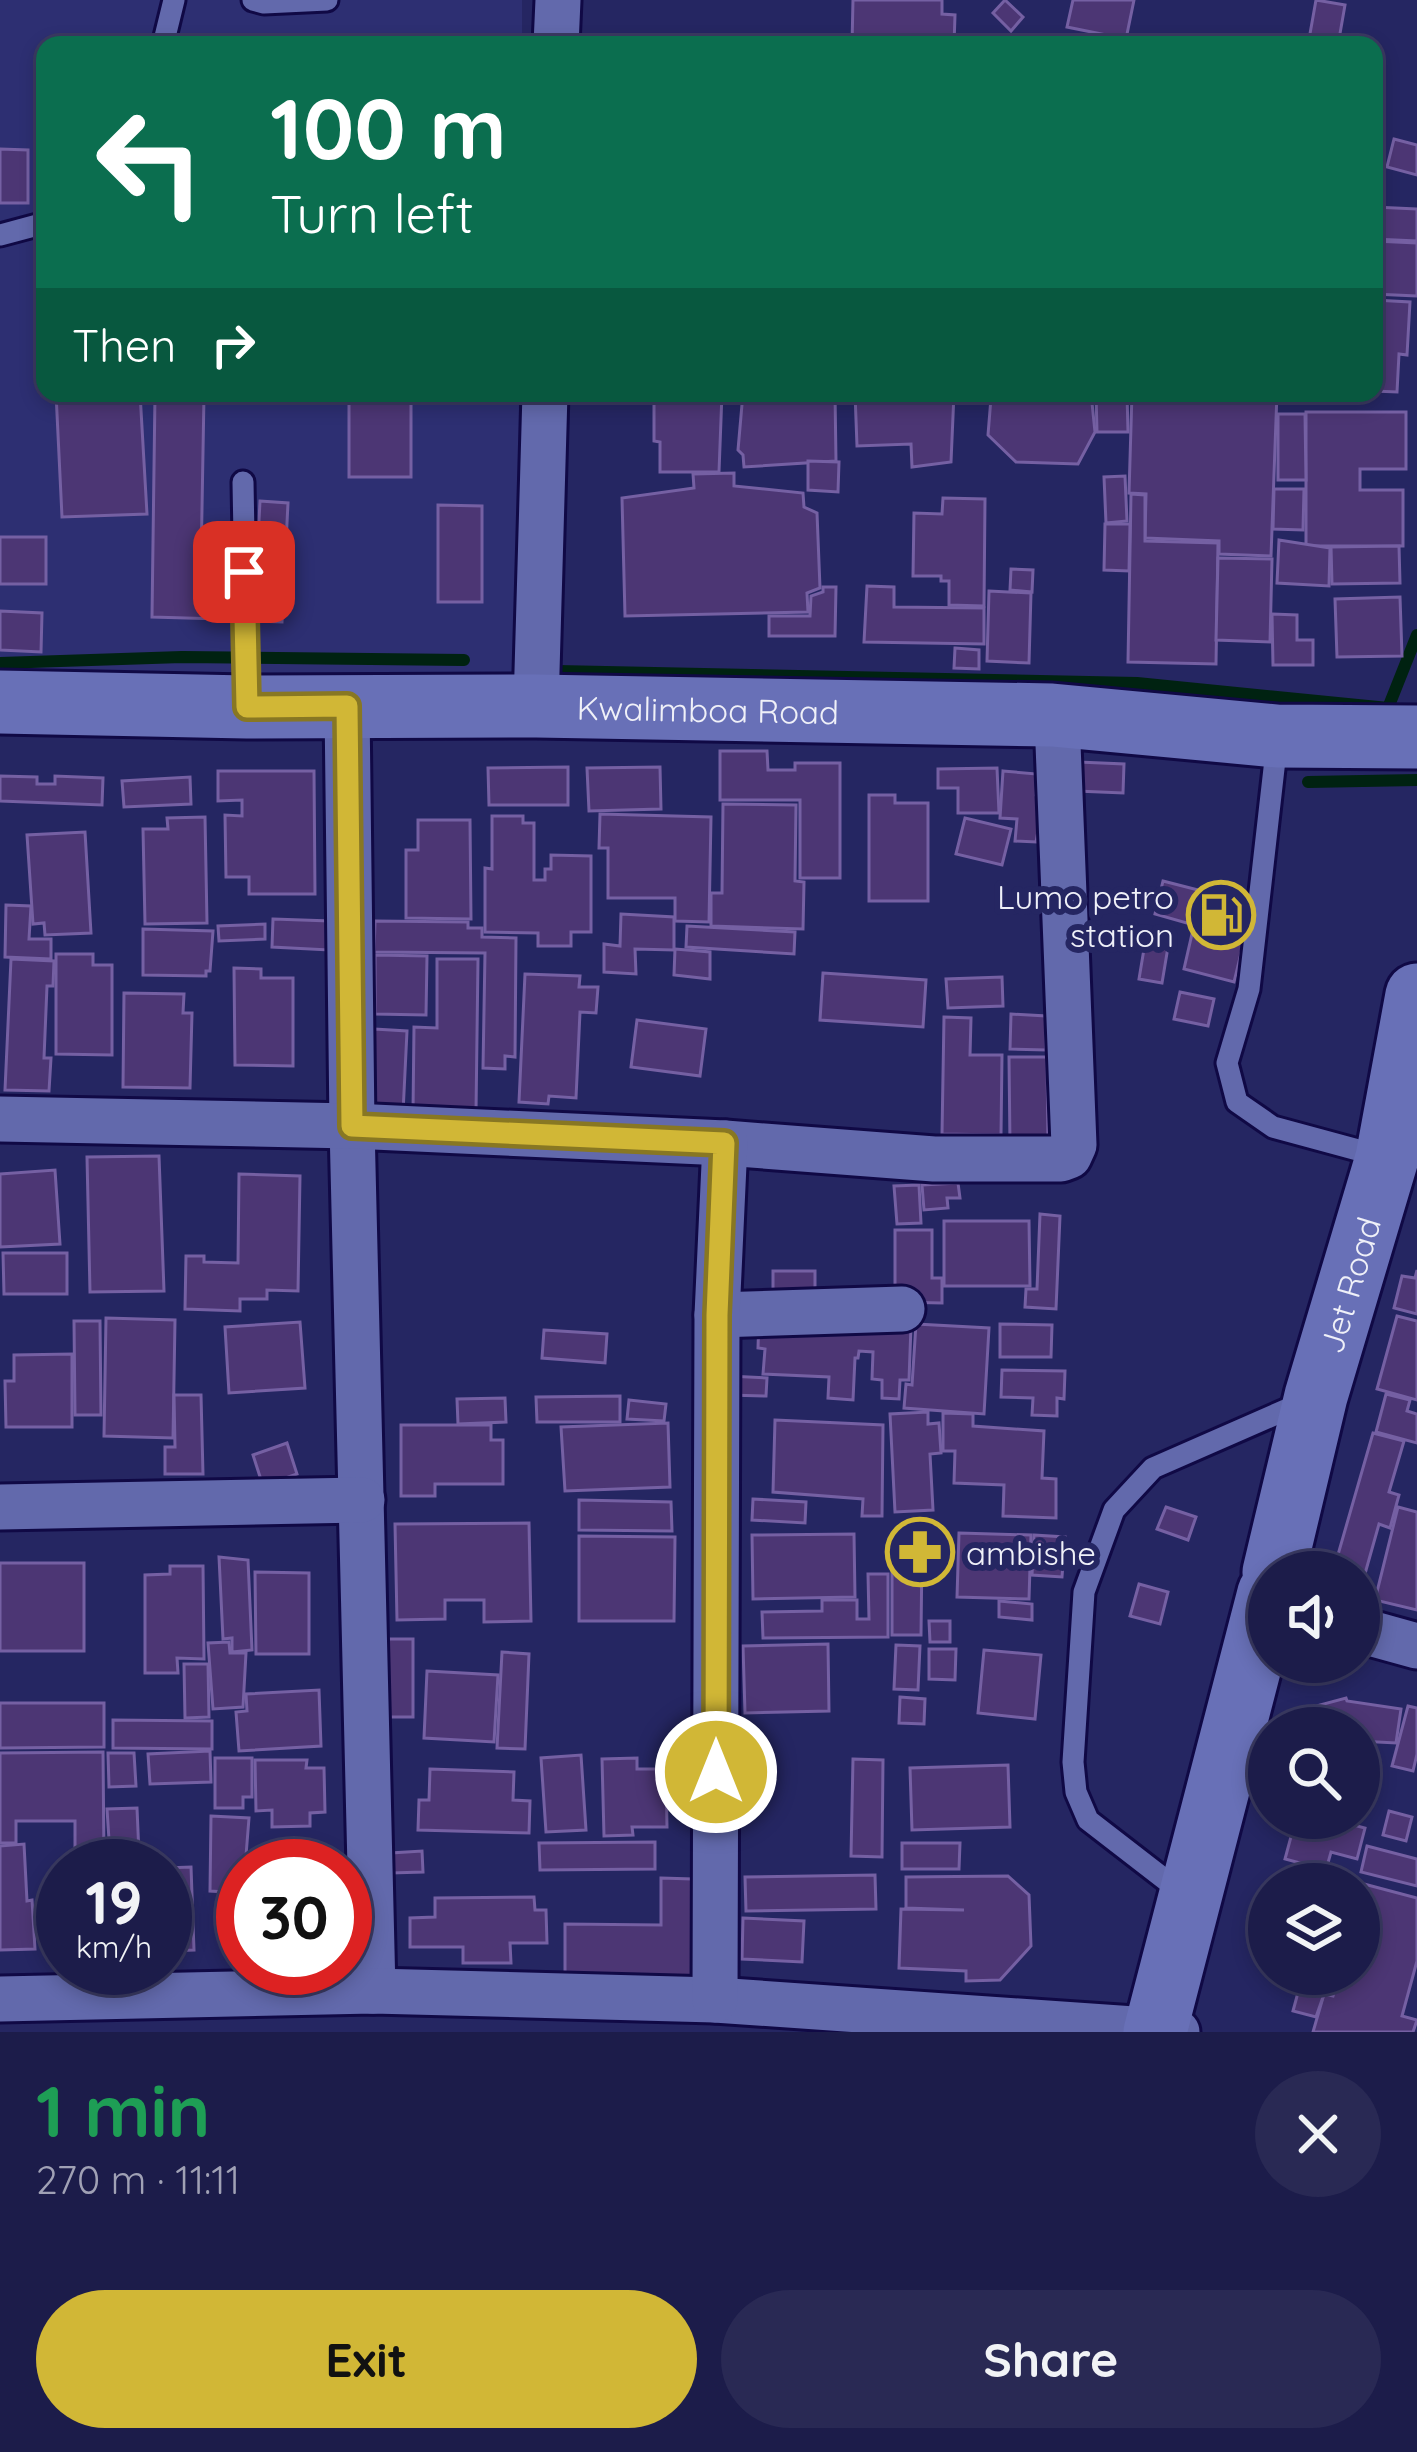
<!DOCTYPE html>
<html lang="en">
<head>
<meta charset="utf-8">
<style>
  :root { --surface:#1c1c4a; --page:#292954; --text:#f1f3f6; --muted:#a0a1b5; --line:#3a3a62; --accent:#d1b736 }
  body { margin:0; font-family:Quicksand,sans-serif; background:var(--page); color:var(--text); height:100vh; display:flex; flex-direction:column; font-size:45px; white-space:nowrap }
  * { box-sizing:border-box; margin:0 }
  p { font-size:39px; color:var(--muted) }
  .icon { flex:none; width:66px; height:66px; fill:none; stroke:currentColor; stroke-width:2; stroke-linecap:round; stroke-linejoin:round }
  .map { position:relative; height:2032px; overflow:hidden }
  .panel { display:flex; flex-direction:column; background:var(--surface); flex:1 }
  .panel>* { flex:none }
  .hud { position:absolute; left:36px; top:36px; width:1347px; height:366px; border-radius:24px; box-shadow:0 6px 18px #0003,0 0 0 3px var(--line); background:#0b6e4f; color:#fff; overflow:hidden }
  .buttons { position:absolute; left:1248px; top:1551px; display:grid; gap:24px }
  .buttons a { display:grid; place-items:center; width:132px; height:132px; border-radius:50%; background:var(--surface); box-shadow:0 6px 18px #0003,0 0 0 3px var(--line); font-size:60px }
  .speed { position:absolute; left:36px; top:1839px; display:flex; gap:24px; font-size:60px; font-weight:700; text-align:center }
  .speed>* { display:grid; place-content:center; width:156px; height:156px; border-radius:50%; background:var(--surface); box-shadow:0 6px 18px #0003,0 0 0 3px var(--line); line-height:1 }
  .speed small { font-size:30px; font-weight:400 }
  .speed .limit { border:18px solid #d22; background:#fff; color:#111 }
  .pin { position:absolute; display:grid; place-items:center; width:102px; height:102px; color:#fff; margin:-51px; border-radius:24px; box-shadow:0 6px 18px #0006 }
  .me { position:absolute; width:132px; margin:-66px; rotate:0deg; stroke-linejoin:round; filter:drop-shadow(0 0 9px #0008) }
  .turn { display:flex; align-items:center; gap:42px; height:252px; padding:0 36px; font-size:54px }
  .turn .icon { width:156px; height:156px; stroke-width:2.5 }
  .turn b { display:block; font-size:84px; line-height:102px }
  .then { display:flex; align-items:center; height:114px; padding:0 36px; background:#0003; gap:24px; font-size:45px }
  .round { display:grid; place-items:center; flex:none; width:126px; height:126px; border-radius:63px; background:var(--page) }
  .head { display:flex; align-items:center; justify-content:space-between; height:204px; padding:0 36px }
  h1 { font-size:72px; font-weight:700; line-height:90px; color:#1e9e55 }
  .cta { display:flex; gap:24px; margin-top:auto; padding:24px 36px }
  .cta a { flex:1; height:138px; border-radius:72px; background:var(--accent); color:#111; font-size:48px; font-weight:700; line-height:138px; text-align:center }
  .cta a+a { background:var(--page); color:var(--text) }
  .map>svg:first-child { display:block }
  .built { fill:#2d2f72 }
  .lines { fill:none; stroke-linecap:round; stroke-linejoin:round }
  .stream { stroke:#021; stroke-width:12 }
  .building { fill:#4c3674; stroke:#7560a3; stroke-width:3 }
  .lane-casing { stroke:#100945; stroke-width:27 }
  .street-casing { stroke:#100945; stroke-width:51 }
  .secondary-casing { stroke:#100945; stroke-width:69 }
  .lane { stroke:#6269ac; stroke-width:21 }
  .street { stroke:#6269ac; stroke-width:45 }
  .secondary { stroke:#6870b7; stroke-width:63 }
  .route-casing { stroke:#887723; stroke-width:30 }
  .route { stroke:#d1b736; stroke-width:21 }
  .labels { text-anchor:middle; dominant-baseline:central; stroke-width:12; stroke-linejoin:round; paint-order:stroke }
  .street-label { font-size:33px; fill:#eff0f8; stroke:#252662 }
  .poi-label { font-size:33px; fill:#eff0f8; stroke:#252662; text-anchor:end }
</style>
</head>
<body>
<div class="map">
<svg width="1417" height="2032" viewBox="0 0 1417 2032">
  <rect width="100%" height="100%" fill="#252662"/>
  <!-- built -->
  <path class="built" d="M0,0H522V45H45V393H519L517,686L0,683Z"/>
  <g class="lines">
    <!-- stream -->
    <g class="stream">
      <path d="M0,663L182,657L464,660"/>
      <path d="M557,671L1137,683L1388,708L1417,635"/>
      <path d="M1308,782L1417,780"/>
    </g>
  </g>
  <!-- building -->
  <g class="building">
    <path d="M853,0H942V14L955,15L954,45H852Z"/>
    <path d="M1005,0L1023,17L1011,31L993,13Z"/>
    <path d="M1073,0H1134L1126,39L1067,27Z"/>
    <path d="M1316,0L1345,5L1338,45H1308Z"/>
    <path d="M1394,139L1417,145V175L1387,167Z"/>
    <path d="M0,149L28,150V203H0Z"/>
    <path d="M1374,207L1417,209V241L1374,239Z"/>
    <path d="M1374,241L1417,243V296L1374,294Z"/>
    <path d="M1374,300L1410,302L1407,355L1399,354L1397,392L1374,391Z"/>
    <path d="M56,393H140L147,514L62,517Z"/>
    <rect x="349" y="393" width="62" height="84"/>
    <path d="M654,393H722L719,472H660V442L654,441Z"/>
    <path d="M743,393H835L836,461L744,467L743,455L738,450Z"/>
    <path d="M855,393H954L951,462L912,467L911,444L857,446Z"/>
    <path d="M997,393H1091L1095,432L1078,464L1016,462L988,435L991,398Z"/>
    <path d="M1096,393H1127L1128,432H1097Z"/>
    <path d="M1132,393H1277L1271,556L1219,554V541L1145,538L1146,494L1129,493Z"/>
    <path d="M155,394L204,395L201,565H221L220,619L152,617Z"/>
    <path d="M1306,412H1406V469H1360V490H1403V546H1306Z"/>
    <path d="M1278,414H1305L1306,480H1278Z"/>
    <path d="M808,461L839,462L838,492L808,490Z"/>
    <path d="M734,473V486L803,493L804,507L817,513L820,588L807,593L808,612L625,616L622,498L694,488L693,474Z"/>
    <path d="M1125,476L1127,521L1106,523L1104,477Z"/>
    <path d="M1274,489H1304L1303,530L1273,529Z"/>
    <path d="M1131,494L1145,495V541L1218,543L1216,664L1128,662Z"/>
    <path d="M943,498L985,499L984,606L949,605V581H941V576H913L914,513L942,514Z"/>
    <path d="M260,501L288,503L282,622L254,621Z"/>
    <path d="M438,505L482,506V602H438Z"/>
    <path d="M1105,524H1130L1129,571L1104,570Z"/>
    <rect x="0" y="537" width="46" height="47"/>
    <path d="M1279,540L1330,548L1329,586L1277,583Z"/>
    <path d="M1399,546L1400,583L1332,584L1331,547Z"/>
    <path d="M1218,558L1272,559L1270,642L1216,640Z"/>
    <path d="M1011,569L1033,570L1032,592L1010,590Z"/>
    <path d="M867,586L894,587V607L984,608V644L864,642Z"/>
    <path d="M823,587H836L835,636H769V616H810L811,596L823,592Z"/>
    <path d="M989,591L1031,593L1029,663L987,661Z"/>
    <path d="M1400,597L1402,656L1337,657L1335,599Z"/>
    <path d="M0,611L42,613L41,652L0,650Z"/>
    <path d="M1272,614L1297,615V640H1313V665H1273Z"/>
    <path d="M955,648L979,650V669L954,668Z"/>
    <path d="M720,751H767L768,770H795V763H840V878H800V800H720Z"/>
    <path d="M1078,762L1124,764L1123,793L1077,791Z"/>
    <path d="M568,767V805H489L488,768Z"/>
    <path d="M660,767L661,809L589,811L587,768Z"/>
    <path d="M997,768L999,813H958V788H938V769Z"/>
    <path d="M218,771H314L315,894H249V877H226L225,815L242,816V800L218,801Z"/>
    <path d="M1003,771L1037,774L1036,795L1044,796L1052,832L1038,831L1036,842L1015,841L1017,819L1000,818Z"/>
    <path d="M0,776L37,777V784H55V776L103,778L102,805L0,801Z"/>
    <path d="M190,777L191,804L124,807L122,781Z"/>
    <path d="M869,795H895V803H928V901H869Z"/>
    <path d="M723,804L796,805L795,881L804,882L803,929L711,926V893H722Z"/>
    <path d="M600,814L711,817L709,922L675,921V898H608V848H599Z"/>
    <path d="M492,816H523V823H534V880H545V869H551V855L591,856V932H571V946H538V933L485,932V868L492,869Z"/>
    <path d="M205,817L207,923L145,924L143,829H168L167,818Z"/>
    <path d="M965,818L1011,829L1002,865L956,854Z"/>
    <path d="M418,820H470L471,919L406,918V850H418Z"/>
    <path d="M85,832L91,933L45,935L44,923L33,924L27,835Z"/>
    <path d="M1163,881L1253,904L1234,982L1184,969L1194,925L1155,914Z"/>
    <path d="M6,905L31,906L29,939H51V959L5,957Z"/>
    <path d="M621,914L674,917V950L635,949L636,974L604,972V944L620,946Z"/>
    <path d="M273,919L330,921L329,950L272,947Z"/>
    <path d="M375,921L468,922V928H482V937L516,938L515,1057L505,1056V1069L483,1068L485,953L374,952Z"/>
    <path d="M265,924V939L219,941L218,926Z"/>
    <path d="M687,926L795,932L794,954L686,947Z"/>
    <path d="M143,929L213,931L210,971H206V976L143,975Z"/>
    <path d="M1145,943L1168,947L1162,983L1139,979Z"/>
    <path d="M675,949L710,952V979L674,975Z"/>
    <path d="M56,954H93V965H112V1055L56,1054Z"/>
    <path d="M375,955L427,956L426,1015L375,1014Z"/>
    <path d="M11,959L54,961L53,986H47L44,1058H51L49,1091L5,1090Z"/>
    <path d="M437,959H478L476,1112H413L414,1027L437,1028Z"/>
    <path d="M234,968L261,969V978H293V1066L235,1065Z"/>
    <path d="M823,973L926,980L923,1027L820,1020Z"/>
    <path d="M525,974L580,976L579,987H598L596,1013L580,1012L576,1098L549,1096L548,1104L519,1102Z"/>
    <path d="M1002,977L1003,1006L948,1008L946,979Z"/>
    <path d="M1180,992L1214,999L1208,1026L1174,1019Z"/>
    <path d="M124,993L184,994L183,1013H192L190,1088L123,1087Z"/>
    <path d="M1011,1014L1046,1016V1050L1010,1049Z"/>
    <path d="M944,1017L971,1018L970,1055H1002L1001,1135L942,1134Z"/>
    <path d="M637,1020L706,1029L700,1076L631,1067Z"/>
    <path d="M374,1029L407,1031L403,1113L371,1112Z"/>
    <path d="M1009,1057H1047L1048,1146L1010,1145Z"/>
    <path d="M159,1156L164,1291L90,1292L87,1157Z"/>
    <path d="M55,1170L60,1244L0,1247V1174Z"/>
    <path d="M239,1174L300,1176L298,1291L267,1290V1299H240V1311L185,1309L186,1256H204V1262L238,1263Z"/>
    <path d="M958,1183L960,1198H947L948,1208L924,1210L922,1185Z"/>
    <path d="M919,1185L921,1223L897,1224L894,1186Z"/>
    <path d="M1040,1214L1060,1216L1056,1309L1025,1307L1026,1289H1037Z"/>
    <path d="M944,1221H1029L1030,1286H944Z"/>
    <path d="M895,1230H932V1278H942V1303L895,1302Z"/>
    <path d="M3,1253H67V1294H4Z"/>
    <path d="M1417,1270V1314L1394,1308L1402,1276L1415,1278Z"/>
    <path d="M773,1271H815V1301L773,1302Z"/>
    <path d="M1397,1316L1417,1321V1400L1377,1389Z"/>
    <path d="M759,1317L911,1326L909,1380H900L899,1399L882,1398V1380L872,1379L873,1352L859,1351L858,1358H855L853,1400L828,1398L829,1377L763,1374L765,1349L758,1348Z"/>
    <path d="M106,1318L175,1320L173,1438L104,1436Z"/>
    <path d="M74,1321H100L101,1415H75Z"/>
    <path d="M300,1322L305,1388L229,1393L225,1327Z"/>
    <path d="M916,1324L989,1328L984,1414L904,1408L906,1384L912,1385Z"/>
    <path d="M1000,1324L1052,1325L1051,1357H1000Z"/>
    <path d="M544,1330L607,1334L605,1363L542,1358Z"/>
    <path d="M72,1354V1427H6L5,1381H14V1355Z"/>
    <path d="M1002,1370L1065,1371L1064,1399L1057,1398V1416L1032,1415L1033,1398L1001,1397Z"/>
    <path d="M728,1376L767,1378L766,1396L728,1395Z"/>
    <path d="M1386,1394L1410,1400L1407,1411L1417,1414V1443L1376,1432Z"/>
    <path d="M174,1395H201L203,1474H165V1447H175Z"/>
    <path d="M620,1396V1422H537L536,1397Z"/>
    <path d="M505,1398L506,1422L458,1424L457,1399Z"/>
    <path d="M629,1400L666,1404L664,1421L627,1419Z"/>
    <path d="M928,1412V1424L939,1423L941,1453L930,1454L933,1510L895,1512L890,1414Z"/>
    <path d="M943,1413L973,1414V1426L1044,1431L1042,1478L1056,1479V1518L1003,1516L1004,1485L954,1483L955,1451H943Z"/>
    <path d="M775,1420L883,1425L882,1516H862L863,1499L773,1492Z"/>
    <path d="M668,1423L670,1487L565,1491L561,1427Z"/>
    <path d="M401,1425H491V1440H503V1484H435V1496H401Z"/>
    <path d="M1373,1433L1404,1441L1389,1492L1399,1495L1390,1528L1379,1524L1359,1595V1572H1333Z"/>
    <path d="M287,1443L297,1474L263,1486L253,1455Z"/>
    <path d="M753,1499L806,1502L805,1523L752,1520Z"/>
    <path d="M579,1500L671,1502L672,1531L579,1530Z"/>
    <path d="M1166,1507L1196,1517L1188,1540L1157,1529Z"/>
    <path d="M1398,1507L1417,1512V1610L1375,1600Z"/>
    <path d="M529,1523L531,1621L484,1622V1600H445V1619L397,1620L395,1524Z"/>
    <path d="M959,1533L1031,1535L1029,1599L957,1597Z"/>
    <path d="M854,1534L855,1597L753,1599L752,1535Z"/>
    <path d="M1034,1535L1065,1537L1062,1577L1032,1575Z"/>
    <path d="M579,1536L675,1537L674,1621H579Z"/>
    <path d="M892,1550L922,1551L921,1635H892Z"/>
    <path d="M219,1557L248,1560L252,1650L232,1652V1638L223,1639Z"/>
    <rect x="0" y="1563" width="84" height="88"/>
    <path d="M170,1566H203L204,1659L177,1658L178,1673H145V1575L170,1574Z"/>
    <path d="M255,1572L309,1573V1654H256Z"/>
    <path d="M868,1574H888V1637L763,1638L762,1612L822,1611V1600H857V1619H869Z"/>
    <path d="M1139,1584L1168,1592L1160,1624L1130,1616Z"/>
    <path d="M999,1601L1032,1604V1620L999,1617Z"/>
    <path d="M929,1621H950V1642H930Z"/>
    <rect x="378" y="1639" width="35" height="78"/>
    <path d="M229,1642L230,1653H246L243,1707L213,1709L208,1643Z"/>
    <path d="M828,1644L829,1711L745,1713L743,1646Z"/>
    <path d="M896,1645L920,1646L918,1690L894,1689Z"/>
    <path d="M929,1649H956L955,1680L929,1679Z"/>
    <path d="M984,1650L1041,1655L1035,1719L978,1713Z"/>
    <path d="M502,1652L529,1654L525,1749L497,1748Z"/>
    <path d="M184,1664H208L209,1717L185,1718Z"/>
    <path d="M427,1671L498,1675L494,1742L424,1738Z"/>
    <path d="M319,1690L321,1746L239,1751L236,1712L247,1711L246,1694Z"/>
    <path d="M900,1697L925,1699L924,1724L899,1723Z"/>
    <path d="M1346,1698L1347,1701L1401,1709L1396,1743L1359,1741V1728H1311L1305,1709Z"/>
    <path d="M0,1703H104V1747L0,1748Z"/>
    <path d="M1408,1706L1417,1708V1754L1413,1771L1392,1766Z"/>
    <path d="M113,1720L212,1721V1749L113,1748Z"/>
    <path d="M210,1751L211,1782L150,1784L148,1754Z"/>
    <path d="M103,1752L104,1858H75V1821H16V1843H0V1753Z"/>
    <path d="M108,1753H134L136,1786L109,1787Z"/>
    <path d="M581,1755L586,1830L546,1832L541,1758Z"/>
    <path d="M215,1758H252V1797H243V1808H215Z"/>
    <path d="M637,1758V1769H666L667,1827H632L633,1835L604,1836L602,1759Z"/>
    <path d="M853,1759L883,1760L882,1857L851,1856Z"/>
    <path d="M255,1760H307L306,1768H324L325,1812L310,1813V1826L272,1827V1810L256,1811Z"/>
    <path d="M1008,1765L1010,1827L912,1830L910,1768Z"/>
    <path d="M430,1769L514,1772L513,1800L530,1801L529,1833L418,1830L419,1800H429Z"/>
    <path d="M137,1808L139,1854L110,1855L107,1809Z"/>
    <path d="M1389,1811L1412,1817L1406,1841L1383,1835Z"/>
    <path d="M211,1816L249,1818L243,1893L210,1891Z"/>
    <path d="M1296,1818H1327L1365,1828L1357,1859L1331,1852L1326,1870L1285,1859Z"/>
    <path d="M655,1842V1869L540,1870L539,1843Z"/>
    <path d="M902,1843H960L959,1869H902Z"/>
    <path d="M24,1844L27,1901L32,1900L35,1949L0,1950V1846Z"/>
    <path d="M1367,1846L1417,1859V1886L1361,1872Z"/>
    <path d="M422,1851L423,1872L391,1873V1853Z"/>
    <path d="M191,1867L194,1950L165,1951V1868Z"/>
    <path d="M875,1875L876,1909L746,1911L745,1877Z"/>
    <path d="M1008,1876L1029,1895L1031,1946L1000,1980L966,1981V1971L899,1968L901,1909L964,1910L906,1908V1877Z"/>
    <path d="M661,1878L692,1879V1976L565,1975V1924L661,1925Z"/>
    <path d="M1364,1884L1417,1898V1961L1402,2016L1417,2020L1413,2032H1313L1324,1994L1333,1996L1339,1974H1359V1901Z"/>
    <path d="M534,1897L535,1910H546L547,1943H510L511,1963H463V1947H410V1918L435,1917V1898Z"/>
    <path d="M743,1918L804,1921L802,1962L742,1959Z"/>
    <path d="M1303,1974H1331L1316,2017L1293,2011Z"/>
  </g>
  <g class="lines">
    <!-- lane casing -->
    <g class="lane-casing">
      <g id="lane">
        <path d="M253,0L264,3L327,0"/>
        <path d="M163,45L174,0"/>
        <path d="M0,235L45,223"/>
        <path d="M243,482L247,700"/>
        <path d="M1277,742L1249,989L1227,1063L1237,1102L1273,1127L1380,1156"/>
        <path d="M1185,1895L1088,1820L1076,1792L1073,1762L1084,1592L1114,1510L1153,1468L1306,1401"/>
      </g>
    </g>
    <!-- street casing -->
    <g class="street-casing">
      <g id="street">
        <path d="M556,45L558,0"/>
        <path d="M347,706L352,1126L373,1991"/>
        <path d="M536,706L545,393"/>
        <path d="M0,1119L352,1126L725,1143L934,1159H1061L1069,1156L1074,1145L1058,744L1052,715"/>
        <path d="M717,1315L902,1309"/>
        <path d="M0,1507L362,1500"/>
        <path d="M1359,1630L1417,1646"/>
        <path d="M0,1999L373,1991L715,2000L1177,2032"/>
        <path d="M715,2000L717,1315L725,1143"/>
      </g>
    </g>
    <!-- secondary casing -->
    <g class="secondary-casing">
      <g id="secondary">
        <path id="s1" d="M0,702L247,707L536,706L1052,715L1277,736L1417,737"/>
        <path id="s2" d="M1274,1572L1316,1396L1387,1158L1417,995"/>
        <path d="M1155,2032L1269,1593"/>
      </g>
    </g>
    <!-- lane -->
    <use href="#lane" class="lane"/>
    <!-- street -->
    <use href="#street" class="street"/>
    <!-- secondary -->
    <use href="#secondary" class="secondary"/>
  </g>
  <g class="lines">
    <!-- route casing -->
    <g class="route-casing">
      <path id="route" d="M244,572L247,707L347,706L352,1126L724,1143L717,1315L716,1772"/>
    </g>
    <!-- route -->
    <use href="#route" class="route"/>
  </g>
  <!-- icons -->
  <defs>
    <g id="fuel-ring" transform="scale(3.45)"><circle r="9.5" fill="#252662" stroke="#d1b736" stroke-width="1.5"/><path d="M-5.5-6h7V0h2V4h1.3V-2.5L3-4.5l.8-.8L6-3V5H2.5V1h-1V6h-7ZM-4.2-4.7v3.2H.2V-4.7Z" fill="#d1b736"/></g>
    <g id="pharmacy-ring" transform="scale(3.45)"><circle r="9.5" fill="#252662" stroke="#d1b736" stroke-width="1.5"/><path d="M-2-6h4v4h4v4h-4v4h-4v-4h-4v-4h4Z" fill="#d1b736"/></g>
  </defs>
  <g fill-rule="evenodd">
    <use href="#fuel-ring" x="1221" y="915"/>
    <use href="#pharmacy-ring" x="920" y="1552"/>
  </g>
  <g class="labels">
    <!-- street labels -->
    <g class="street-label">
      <text stroke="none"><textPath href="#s1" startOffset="708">Kwalimboa Road</textPath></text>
      <text stroke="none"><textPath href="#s2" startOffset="297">Jet Road</textPath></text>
    </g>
    <!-- poi labels -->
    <g class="poi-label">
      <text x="1174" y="896">Lumo petro<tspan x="1174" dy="38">station</tspan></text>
      <text x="966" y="1552" text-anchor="start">ambishe</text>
    </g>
  </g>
</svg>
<div class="buttons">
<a><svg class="icon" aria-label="sound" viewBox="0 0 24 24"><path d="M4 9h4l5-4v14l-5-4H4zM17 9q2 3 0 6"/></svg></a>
<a><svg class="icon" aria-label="search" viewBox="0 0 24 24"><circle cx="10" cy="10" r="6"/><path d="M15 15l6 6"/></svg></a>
<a><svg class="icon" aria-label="layers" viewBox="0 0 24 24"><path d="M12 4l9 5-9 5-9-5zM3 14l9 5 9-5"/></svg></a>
</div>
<div class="speed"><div>19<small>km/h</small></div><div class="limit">30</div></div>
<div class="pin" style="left:244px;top:572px;background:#d93025"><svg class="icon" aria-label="arrive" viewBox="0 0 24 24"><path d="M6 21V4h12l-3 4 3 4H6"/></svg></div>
<svg class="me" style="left:716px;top:1772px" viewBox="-20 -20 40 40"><circle r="17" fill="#d1b736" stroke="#fff" stroke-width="3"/><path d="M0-11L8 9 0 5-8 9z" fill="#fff"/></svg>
<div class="hud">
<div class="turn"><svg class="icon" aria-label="left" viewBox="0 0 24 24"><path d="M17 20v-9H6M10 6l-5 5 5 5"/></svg><div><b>100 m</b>Turn left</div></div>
<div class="then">Then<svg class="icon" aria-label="right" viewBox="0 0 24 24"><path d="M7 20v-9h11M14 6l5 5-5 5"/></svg></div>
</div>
</div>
<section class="panel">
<div class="head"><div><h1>1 min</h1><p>270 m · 11:11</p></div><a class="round"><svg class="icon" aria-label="close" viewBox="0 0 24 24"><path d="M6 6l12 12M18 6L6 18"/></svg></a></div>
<div class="cta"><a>Exit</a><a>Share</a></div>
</section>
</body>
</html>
